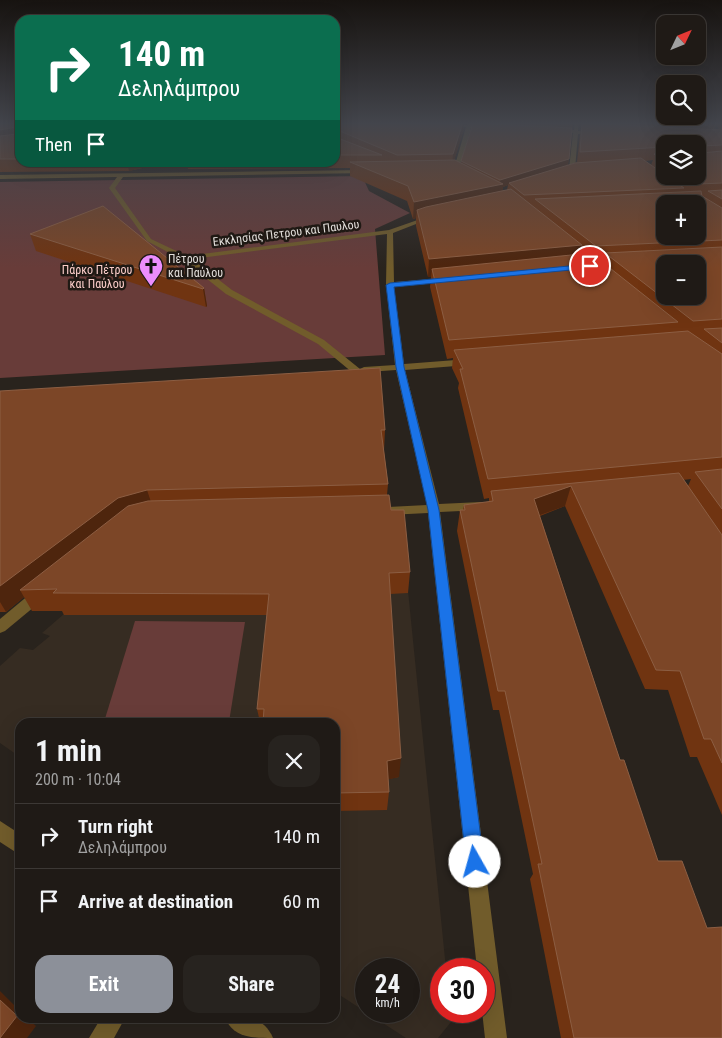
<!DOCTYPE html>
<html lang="en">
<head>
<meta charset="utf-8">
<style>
  :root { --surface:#1f1a16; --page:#27231f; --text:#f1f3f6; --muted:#a1a1a1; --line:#3c3835; --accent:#8c9099 }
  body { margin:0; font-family:"Roboto Condensed",sans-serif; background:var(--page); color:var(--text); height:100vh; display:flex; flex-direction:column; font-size:19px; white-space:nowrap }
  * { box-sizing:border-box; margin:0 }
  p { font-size:16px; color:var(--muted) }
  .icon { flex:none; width:28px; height:28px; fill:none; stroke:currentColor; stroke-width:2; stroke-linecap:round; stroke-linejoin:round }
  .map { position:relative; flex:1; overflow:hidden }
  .panel { position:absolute; left:15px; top:718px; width:325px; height:305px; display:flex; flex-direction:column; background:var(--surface); border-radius:15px; box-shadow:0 5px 20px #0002,0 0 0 1px var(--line) }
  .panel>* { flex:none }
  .top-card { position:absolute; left:15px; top:15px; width:325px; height:152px; border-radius:15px; box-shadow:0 5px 20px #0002,0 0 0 1px var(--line); background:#0b6e4f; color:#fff; overflow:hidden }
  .needle { width:32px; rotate:47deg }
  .buttons { position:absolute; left:656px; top:15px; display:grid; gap:10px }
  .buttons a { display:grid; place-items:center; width:50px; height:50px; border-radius:10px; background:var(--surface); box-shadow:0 5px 20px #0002,0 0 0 1px var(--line); font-size:25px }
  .speed { position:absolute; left:355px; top:958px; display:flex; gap:10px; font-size:25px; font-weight:700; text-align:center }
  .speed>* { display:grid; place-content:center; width:65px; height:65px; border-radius:50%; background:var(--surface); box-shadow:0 5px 20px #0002,0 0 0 1px var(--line); line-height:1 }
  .speed small { font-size:12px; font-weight:400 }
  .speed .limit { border:8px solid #d22; background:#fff; color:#111 }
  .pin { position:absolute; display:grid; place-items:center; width:42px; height:42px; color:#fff; margin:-21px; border:2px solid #fff; border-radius:50%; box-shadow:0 1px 5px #0007 }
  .me { position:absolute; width:55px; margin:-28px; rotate:353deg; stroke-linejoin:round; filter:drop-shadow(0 0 4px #0008) }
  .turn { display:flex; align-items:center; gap:18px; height:105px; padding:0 20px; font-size:22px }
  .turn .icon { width:65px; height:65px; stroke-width:2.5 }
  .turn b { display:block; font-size:35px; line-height:42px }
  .then { display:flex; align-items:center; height:48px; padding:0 20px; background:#0003; gap:10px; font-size:19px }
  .round { display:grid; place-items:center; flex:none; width:52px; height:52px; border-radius:15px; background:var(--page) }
  .summary { display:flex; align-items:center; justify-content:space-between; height:85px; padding:0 20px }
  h1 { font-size:30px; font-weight:700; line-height:38px }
  .action { display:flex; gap:10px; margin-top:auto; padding:10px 20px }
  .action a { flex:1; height:58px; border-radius:15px; background:var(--accent); color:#fff; font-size:20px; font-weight:700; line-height:58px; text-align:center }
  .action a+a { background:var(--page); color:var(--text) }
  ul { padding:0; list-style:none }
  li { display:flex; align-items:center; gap:15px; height:65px; padding:0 20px; border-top:1px solid var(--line) }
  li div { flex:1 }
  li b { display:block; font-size:19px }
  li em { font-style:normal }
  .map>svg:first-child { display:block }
  .built { fill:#362c22; fill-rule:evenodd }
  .green { fill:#683c39 }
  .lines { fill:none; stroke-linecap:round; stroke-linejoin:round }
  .minor { fill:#715c2b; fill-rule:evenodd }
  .wall { fill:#703411; fill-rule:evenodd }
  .shaded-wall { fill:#4e250d }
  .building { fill:#7c4627; stroke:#8c5e43; fill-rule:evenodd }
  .route { fill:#1a73e8; stroke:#114b97 }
  .labels { text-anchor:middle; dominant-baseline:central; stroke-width:5; stroke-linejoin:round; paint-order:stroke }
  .far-street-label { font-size:12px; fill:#e2deda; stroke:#1f1914 }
  .far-poi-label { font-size:12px; fill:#e2deda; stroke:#1f1914; text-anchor:start }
  .far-park-label { font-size:12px; fill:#fcceca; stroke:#1f1914 }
</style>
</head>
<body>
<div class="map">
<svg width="722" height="1038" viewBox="0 0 722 1038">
  <rect width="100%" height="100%" fill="#29231d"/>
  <!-- built -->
  <path class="built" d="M402,531L446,969H441V1011H450L451,1022L438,1038H406L335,992V722H20V757L0,743V666L20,648L33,650L50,636L42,633L154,536ZM366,969H409V1011H366Z"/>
  <!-- green -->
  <g class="green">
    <path d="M362,176L369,191L410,213L375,229L385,355L0,378V182Z"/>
    <path d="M135,621L245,622L229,722H104Z"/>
  </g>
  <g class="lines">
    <!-- minor -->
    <g class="minor">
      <path d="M468,122L489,127L471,128L458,171L453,172L466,127L445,125H467Z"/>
      <path d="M575,122H579L578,131L599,133L578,134L575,169L572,171L569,169L573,133L553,131L574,130Z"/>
      <path d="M367,170L369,173L123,177L115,188L151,239L187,256L389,230L429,216L434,217L393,233L394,282L447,278L451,280L447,282L394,287L404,364L469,359L474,362L469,365L405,370L439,504L481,502L487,506L481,510L440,512L507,1038H485L482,1011H484V969H477L428,513L388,515L382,511L388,507L427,505L396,370L353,373L318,344L226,294L183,260L147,241L109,188L117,177L0,179V175ZM387,234L386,285L395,365L364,367L360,369L324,340L232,290L192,259Z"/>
      <path d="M41,588L46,589L48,593L46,597L5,631L0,633V619L36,589Z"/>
      <path d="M0,821L20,834V855L0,842Z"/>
      <path d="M101,1018H125L114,1038H89Z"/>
      <path d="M225,1018C245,1015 264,1017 273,1038C252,1038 234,1038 225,1018Z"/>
    </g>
  </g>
  <!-- wall -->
  <g class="wall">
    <path d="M0,122H20V162H169L129,171L0,172Z"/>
    <path d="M335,122H466L464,123V129L454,160L461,163L473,122H573L568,165L577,162L580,135L581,128L580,122H722V815L697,757H690L668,690L645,689L565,506L540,516L620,760L658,861L722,1038H561L530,879L533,874L499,710H493L457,531L460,510H463L464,505L489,502V498L484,499L458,388L459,383L452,368L453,358L447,359L430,287L431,277H428L416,226V218L413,219L407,201L350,176V168L188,169L186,162H335ZM716,125L719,129H714ZM665,144H698V176H665ZM653,160L651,165L645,161ZM508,185L507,190L502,191L503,187ZM691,479L688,486L683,480Z"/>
    <path d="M30,234L204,288L207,306L206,307L36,251Z"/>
    <path d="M0,391L385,430L384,451L388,484L387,495L410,572L408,593L390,594L399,777L388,779L389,792L387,810L335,811V722H260L257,709L267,615H64L62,611H32L24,597L6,612H0Z"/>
  </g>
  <!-- shaded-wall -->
  <g class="shaded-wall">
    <path d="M463,122H464V129L452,167L453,154Z"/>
    <path d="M16,127L20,139L0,143V130Z"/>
    <path d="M569,159L567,167L509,183L508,185L503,187L501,199L417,210L416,218L413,219L414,202L500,184V180Z"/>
    <path d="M127,162H169L129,171Z"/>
    <path d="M582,245L578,263L432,269L431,277H428L429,259Z"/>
    <path d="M204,288L207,306L206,307L203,289Z"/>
    <path d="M571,486L565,506L529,519L534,499Z"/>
    <path d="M147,490L154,511L20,590L24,597L6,612L0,602V586L118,498Z"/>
    <path d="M401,758L399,777L386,780L387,761Z"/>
    <path d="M0,991L20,1011V1018H27L36,1026L27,1038H0Z"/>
  </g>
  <!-- building -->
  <g class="building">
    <path d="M0,122H20V159H0V136L17,134L16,127L0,130Z"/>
    <path d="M335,122H463L453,154L397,155L335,129Z"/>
    <path d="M473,123L572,128L569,159L500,180L461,161Z"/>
    <path d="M582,123L721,130H722V145L701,146L702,153L722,151V183L698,184L687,176H698V144H665V147L580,152Z"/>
    <path d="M335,137L382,155H335Z"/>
    <path d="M654,154H665V162Z"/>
    <path d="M641,158L665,175V176H667L684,188L524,195L509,183L575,163Z"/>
    <path d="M455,160L503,184L414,202L408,186L350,162Z"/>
    <path d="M511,189L582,245L429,259L417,210L426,207Z"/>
    <path d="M722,190V199L708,191Z"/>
    <path d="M701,191L702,196L722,208V240L596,246L535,199ZM665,204H698V236H665Z"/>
    <path d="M103,206L204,288L203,289L30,234Z"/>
    <path d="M722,247V319L693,321L605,253ZM665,264H698V296H665Z"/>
    <path d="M591,253L678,322L449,340L432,269Z"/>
    <path d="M722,328V343L704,329Z"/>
    <path d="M688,331L722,354V457L488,479L460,369H463L454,350Z"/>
    <path d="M380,368L385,430H381L388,484L147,490L118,498L0,586V391Z"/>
    <path d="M722,469V509L695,472Z"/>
    <path d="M679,473L722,535V763L711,739H704L680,671L656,670L571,486L534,499L620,760H624L658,861H682L707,928L722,927V1038H574L538,864H542L505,691H498L460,510H465L464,505L493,501L491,491Z"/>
    <path d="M389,495L391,510H404L410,572L389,573L401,758L387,761L389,792L335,793V722H263L264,709H257L269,594L53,593L57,589L20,590L128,506L148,501Z"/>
    <path d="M0,1000L17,1016L0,1038Z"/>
  </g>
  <!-- sky -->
  <linearGradient id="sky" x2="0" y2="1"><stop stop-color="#171310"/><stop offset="0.46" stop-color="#43454c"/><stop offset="1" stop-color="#43454c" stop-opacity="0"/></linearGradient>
  <rect width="722" height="268" fill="url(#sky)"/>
  <!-- route -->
  <path class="route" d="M590,264L592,268L394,287L404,367L439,510L484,862L481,868L475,871L469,868L466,862L428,510L396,367L386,285L390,283Z"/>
  <!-- icons -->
  <defs>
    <g id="church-pin" transform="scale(1.25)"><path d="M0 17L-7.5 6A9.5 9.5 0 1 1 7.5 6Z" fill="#eb8dfc" stroke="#1f1914"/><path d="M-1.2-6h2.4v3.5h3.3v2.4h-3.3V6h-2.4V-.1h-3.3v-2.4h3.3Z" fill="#111"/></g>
  </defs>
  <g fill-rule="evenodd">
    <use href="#church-pin" x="151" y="266"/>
  </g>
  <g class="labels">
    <!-- far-street labels -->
    <g class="far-street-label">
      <text transform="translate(286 233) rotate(-7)">Εκκλησίας Πετρου και Παυλου</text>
    </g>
    <!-- far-poi labels -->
    <g class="far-poi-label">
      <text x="168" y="259">Πέτρου<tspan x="168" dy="14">και Παύλου</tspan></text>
    </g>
    <!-- far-park labels -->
    <g class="far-park-label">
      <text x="97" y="270">Πάρκο Πέτρου<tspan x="97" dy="14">και Παύλου</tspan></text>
    </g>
  </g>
</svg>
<div class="buttons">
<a><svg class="needle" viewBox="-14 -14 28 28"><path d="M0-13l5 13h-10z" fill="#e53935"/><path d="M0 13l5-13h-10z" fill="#a1a1a1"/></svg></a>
<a><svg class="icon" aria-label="search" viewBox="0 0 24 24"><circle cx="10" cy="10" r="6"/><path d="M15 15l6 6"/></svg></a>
<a><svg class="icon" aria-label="layers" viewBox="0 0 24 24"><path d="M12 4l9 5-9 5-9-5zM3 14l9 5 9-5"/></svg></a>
<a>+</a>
<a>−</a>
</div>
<div class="speed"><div>24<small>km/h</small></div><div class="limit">30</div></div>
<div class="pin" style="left:590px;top:266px;background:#d93025"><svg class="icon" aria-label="arrive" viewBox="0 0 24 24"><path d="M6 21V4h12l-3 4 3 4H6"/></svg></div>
<svg class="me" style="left:475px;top:862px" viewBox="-20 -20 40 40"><circle r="19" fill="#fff"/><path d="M0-13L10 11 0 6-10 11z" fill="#1a73e8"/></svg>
<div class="top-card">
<div class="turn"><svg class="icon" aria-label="right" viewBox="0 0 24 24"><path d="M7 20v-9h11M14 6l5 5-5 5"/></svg><div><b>140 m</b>Δεληλάμπρου</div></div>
<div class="then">Then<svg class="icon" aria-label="arrive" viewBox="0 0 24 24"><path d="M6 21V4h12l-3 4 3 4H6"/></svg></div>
</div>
<section class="panel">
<div class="summary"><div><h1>1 min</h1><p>200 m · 10:04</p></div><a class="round"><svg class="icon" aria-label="close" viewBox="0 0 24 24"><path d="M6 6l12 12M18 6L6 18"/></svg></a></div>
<ul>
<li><svg class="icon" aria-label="right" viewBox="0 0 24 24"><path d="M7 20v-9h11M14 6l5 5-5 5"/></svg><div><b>Turn right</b><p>Δεληλάμπρου</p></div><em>140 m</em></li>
<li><svg class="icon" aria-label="arrive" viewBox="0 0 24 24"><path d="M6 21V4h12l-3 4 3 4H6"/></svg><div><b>Arrive at destination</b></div><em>60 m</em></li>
</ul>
<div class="action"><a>Exit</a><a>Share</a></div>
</section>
</div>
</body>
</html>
